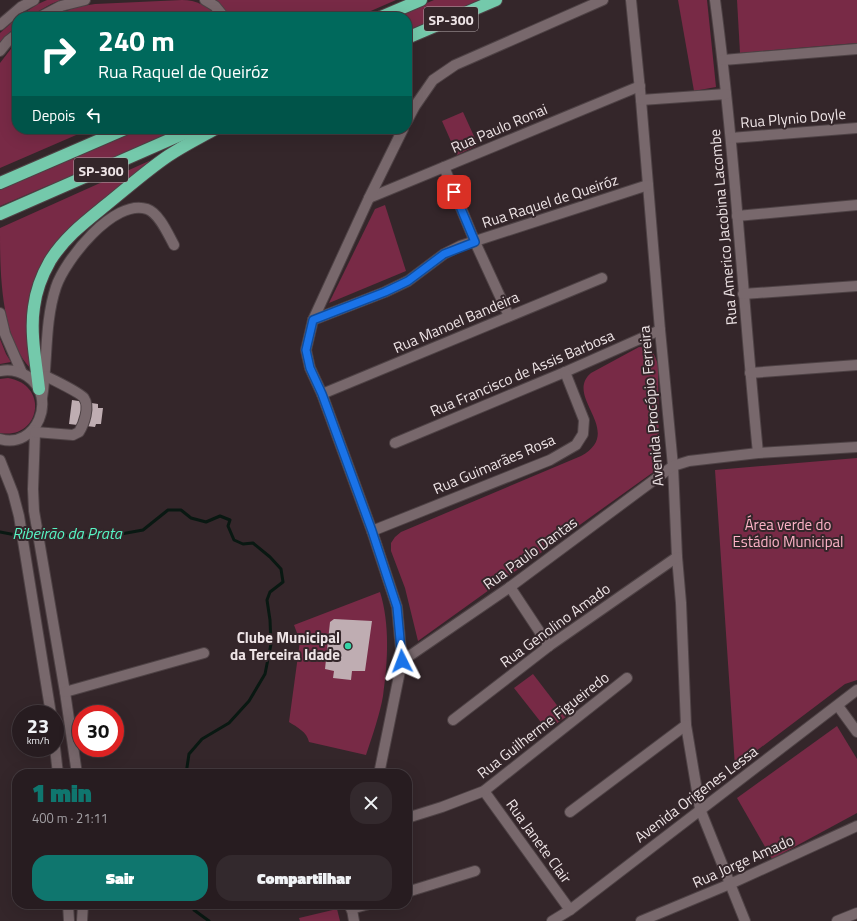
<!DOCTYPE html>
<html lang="pt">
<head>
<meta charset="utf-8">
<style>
  :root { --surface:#271c20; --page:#33292d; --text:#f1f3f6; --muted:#a4a1a5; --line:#433a3e; --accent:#0f766e }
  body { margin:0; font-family:"Titillium Web",sans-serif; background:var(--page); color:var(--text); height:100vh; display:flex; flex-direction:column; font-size:15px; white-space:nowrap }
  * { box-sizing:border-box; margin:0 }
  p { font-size:13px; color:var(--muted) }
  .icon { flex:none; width:22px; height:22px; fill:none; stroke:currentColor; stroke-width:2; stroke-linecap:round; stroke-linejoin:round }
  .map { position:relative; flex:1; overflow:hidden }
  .sheet { position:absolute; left:12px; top:769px; width:400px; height:140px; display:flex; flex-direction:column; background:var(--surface); border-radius:16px; box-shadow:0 4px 16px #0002,0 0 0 1px var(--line) }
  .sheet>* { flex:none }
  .guide { position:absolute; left:12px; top:12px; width:400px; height:122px; border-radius:16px; box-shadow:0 4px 16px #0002,0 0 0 1px var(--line); background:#00695c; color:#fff; overflow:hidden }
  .speed { position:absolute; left:12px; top:705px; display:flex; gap:8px; font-size:20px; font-weight:700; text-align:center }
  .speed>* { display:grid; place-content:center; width:52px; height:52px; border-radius:50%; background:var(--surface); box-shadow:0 4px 16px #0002,0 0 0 1px var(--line); line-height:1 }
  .speed small { font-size:10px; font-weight:400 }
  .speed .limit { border:6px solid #d22; background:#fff; color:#111 }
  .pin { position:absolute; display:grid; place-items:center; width:34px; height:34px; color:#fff; margin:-17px; border-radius:8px; box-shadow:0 2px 6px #0006 }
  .me { position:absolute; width:44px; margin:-22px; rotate:357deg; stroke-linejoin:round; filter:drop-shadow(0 0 3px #0008) }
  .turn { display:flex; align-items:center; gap:14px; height:84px; padding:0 20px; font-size:18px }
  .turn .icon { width:52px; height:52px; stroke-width:2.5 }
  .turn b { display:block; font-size:28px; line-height:34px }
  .then { display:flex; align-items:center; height:38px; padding:0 20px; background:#0003; gap:8px; font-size:15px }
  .round { display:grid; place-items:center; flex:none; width:42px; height:42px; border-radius:16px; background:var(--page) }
  .head { display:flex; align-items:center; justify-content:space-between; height:68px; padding:0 20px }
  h1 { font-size:24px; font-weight:800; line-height:30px; color:var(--accent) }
  .cta { display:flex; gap:8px; margin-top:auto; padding:8px 20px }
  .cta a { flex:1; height:46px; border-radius:16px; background:var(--accent); color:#fff; font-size:16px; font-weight:800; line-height:46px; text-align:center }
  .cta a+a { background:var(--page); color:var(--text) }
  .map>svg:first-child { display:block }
  .green { fill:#782a46 }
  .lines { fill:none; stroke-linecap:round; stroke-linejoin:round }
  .stream { stroke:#091812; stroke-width:3 }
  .building { fill:#bfadb2 }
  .minor-casing { stroke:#4e4245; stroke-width:12 }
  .highway-casing { stroke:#4e4245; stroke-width:14 }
  .minor { stroke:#78686c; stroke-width:10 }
  .highway { stroke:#74c9ab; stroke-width:12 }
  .route-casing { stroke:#114b97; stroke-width:10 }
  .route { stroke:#1a73e8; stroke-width:7 }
  .poi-dot { fill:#35d4a7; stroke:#34262a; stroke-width:1.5 }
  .labels { text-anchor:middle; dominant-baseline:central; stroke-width:4; stroke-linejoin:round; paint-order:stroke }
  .shield { fill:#34262a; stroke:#b6abae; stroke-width:1 }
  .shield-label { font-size:14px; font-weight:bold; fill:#eee4e6 }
  .street-label { font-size:15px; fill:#eee4e6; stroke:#34262a }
  .park-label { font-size:15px; fill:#fdb3c7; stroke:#34262a }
  .poi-label { font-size:15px; font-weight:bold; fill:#eee4e6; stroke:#34262a; text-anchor:end }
  .water-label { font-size:16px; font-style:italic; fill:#57f5c4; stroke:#34262a }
</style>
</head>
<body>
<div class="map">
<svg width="857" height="921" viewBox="0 0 857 921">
  <rect width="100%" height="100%" fill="#34262a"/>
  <!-- green -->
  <g class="green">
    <path d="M47,0H61L51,4L28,17H18L38,4Z"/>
    <path d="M182,0C196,0 209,6 217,17H52L76,7L95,4Z"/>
    <path d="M214,0H396L357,17H229L222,8Z"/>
    <path d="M434,0H479L407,31V17H394Z"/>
    <path d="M678,0H707L716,87L694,91Z"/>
    <path d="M737,0H857V43L740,53Z"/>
    <path d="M17,18V25L0,42V33Z"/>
    <path d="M17,41V129H90L0,168V63Z"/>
    <path d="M463,112L478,145L457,155L442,121Z"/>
    <path d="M138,129H182L51,186L49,185L0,206V190Z"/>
    <path d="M149,161L151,162L42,266L32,370C0,338 0,271 0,228Z"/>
    <path d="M385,205L406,271L329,303L375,209Z"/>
    <path d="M0,339L6,354L11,362L0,364Z"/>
    <path d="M639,347C652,348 654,353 658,364L659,468L418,641L405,588L391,551V543L395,537L401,532L581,456C626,431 563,397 591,373Z"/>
    <path d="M8,378C50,385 40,440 0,433V379Z"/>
    <path d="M857,458V680L845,684L735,767L715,470Z"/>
    <path d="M380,592C390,624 388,662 383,696C380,714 372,737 366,755L309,742C307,732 297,727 289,722L300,641L294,625Z"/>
    <path d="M533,674L566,717L547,730L514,688Z"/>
    <path d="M837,726L857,759V813L772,859L737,798Z"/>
    <path d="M337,909L340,921H300L299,918Z"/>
  </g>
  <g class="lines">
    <!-- stream -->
    <g class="stream">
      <path d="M0,532L16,535L95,536L121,534L143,530L168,510H181L191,518L206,522L220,516L230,520L228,526L234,540L243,544L253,543L270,557L281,569L283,582L270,592L267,600L270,620L271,644L265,674L249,701L229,723L202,739L189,754L186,774"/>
      <path d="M192,904L194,910L209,921"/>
    </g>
  </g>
  <!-- building -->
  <g class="building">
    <path d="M72,400L98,404V408H103L101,424H96L95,427L69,424Z"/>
    <path d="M334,619L372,621L365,671H352L351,680L333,678L334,671L325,669L330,622Z"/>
  </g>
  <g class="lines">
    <!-- minor casing -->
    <g class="minor-casing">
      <g id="minor">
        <path d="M205,0L215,6L224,17"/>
        <path d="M631,0L641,100L660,330L673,466L677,557L681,603L686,725L700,809L745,921"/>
        <path d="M715,0C735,150 743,302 758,453"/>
        <path d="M40,17L61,6L85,0"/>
        <path d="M0,25L21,7L34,0"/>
        <path d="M0,51L8,41L17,34"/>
        <path d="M723,60L857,49"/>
        <path d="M641,100L726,94"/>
        <path d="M407,121L415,106L433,80L455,65L603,0"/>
        <path d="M731,138L857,128"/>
        <path d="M444,167L475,242L509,316"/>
        <path d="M369,198L640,86"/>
        <path d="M737,216L857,205"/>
        <path d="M743,294L857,286"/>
        <path d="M0,313L5,334L22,373"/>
        <path d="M313,320L385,292L408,281L444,254L460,246L648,185"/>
        <path d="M0,371C9,369 19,371 27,376C59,397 36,450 0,439"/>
        <path d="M750,373L857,365"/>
        <path d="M322,394L602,278"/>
        <path d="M42,398C48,362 44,323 56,287C65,260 114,198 147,209C159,213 168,234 174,245"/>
        <path d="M33,430L35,432L33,489L34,511L65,692L77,774"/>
        <path d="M35,432L73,435L79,432C84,424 90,407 84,398C81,393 53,380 46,376"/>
        <path d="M395,443L565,372L660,330"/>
        <path d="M0,460L13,493L19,516L51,714"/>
        <path d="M372,531L550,460L576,445L583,434L584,420L565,372"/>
        <path d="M510,587L549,646"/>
        <path d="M402,661L510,587L673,466L689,461L758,453L857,447"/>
        <path d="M65,692L204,653"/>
        <path d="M838,706L857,732"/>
        <path d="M453,720L549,646L677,557"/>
        <path d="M55,748L58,774"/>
        <path d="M379,774L402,661L397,607L372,531L322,394L310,368L306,350L313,320L369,198L403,129"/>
        <path d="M484,791L570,910"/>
        <path d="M570,812L686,725"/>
        <path d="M407,818L442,807L484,791L627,678"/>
        <path d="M407,892L475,871"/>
        <path d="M68,904L69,921"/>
        <path d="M351,904L354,921"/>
        <path d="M351,909L369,904"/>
        <path d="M82,921L83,904"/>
        <path d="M552,921L570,910L857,690"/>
        <path d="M641,921L730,884L857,826"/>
        <path d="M837,921L857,913"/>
      </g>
    </g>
    <!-- highway casing -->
    <g class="highway-casing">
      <g id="highway">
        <path d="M381,17L421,0"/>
        <path d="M407,38L496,0"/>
        <path d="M0,183L125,129"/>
        <path d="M0,214L194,129"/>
        <path d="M39,389C36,362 30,333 34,307C36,291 42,275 50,261C64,238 85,222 106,205C126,189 146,171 168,156C183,146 199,138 215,129"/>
      </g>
    </g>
    <!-- minor -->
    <use href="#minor" class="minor"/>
    <!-- highway -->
    <use href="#highway" class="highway"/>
  </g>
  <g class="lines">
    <!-- route casing -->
    <g class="route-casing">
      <path id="route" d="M402,661L397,607L372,531L322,394L310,368L306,350L313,320L385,292L408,281L444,254L475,242L454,192"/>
    </g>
    <!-- route -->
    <use href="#route" class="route"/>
  </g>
  <!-- markers -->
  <circle class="poi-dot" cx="348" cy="646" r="4"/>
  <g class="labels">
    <!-- shield labels -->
    <g class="shield">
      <rect x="424" y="7" width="54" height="24" rx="3"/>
      <rect x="74" y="158" width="54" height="24" rx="3"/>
    </g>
    <g class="shield-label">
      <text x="451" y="19">SP-300</text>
      <text x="101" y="170">SP-300</text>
    </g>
    <!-- street labels -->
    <g class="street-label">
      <text transform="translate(793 118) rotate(-5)">Rua Plynio Doyle</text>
      <text transform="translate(499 128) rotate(-23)">Rua Paulo Ronai</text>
      <text transform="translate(550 201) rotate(-18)">Rua Raquel de Queiróz</text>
      <text transform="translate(723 227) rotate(-95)">Rua Americo Jacobina Lacombe</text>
      <text transform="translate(456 322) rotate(-23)">Rua Manoel Bandeira</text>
      <text transform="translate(522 373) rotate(-23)">Rua Francisco de Assis Barbosa</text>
      <text transform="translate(651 406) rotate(-95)">Avenida Procópio Ferreira</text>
      <text transform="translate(494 464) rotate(-23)">Rua Guimarães Rosa</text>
      <text transform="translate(530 553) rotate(-36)">Rua Paulo Dantas</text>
      <text transform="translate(555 625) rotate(-36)">Rua Genolino Amado</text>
      <text transform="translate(543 725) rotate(-38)">Rua Guilherme Figueiredo</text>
      <text transform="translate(696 794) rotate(-37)">Avenida Origenes Lessa</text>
      <text transform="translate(539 841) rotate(54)">Rua Janete Clair</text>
      <text transform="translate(743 861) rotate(-24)">Rua Jorge Amado</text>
    </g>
    <!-- park labels -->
    <g class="park-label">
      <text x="788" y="524">Área verde do<tspan x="788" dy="17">Estádio Municipal</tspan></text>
    </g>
    <!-- poi labels -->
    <g class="poi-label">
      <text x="340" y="637">Clube Municipal<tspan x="340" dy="17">da Terceira Idade</tspan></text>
    </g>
    <!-- water labels -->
    <g class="water-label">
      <text x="67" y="533">Ribeirão da Prata</text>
    </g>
  </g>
</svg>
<div class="speed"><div>23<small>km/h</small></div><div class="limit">30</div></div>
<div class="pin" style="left:454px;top:192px;background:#d93025"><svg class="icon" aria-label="arrive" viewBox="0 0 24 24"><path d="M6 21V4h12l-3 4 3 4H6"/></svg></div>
<svg class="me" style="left:402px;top:661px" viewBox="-20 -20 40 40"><path d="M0-17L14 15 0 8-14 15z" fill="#1a73e8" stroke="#fff" stroke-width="4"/></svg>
<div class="guide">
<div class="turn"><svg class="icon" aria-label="right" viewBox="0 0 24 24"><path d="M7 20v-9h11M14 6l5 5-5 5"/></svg><div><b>240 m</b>Rua Raquel de Queiróz</div></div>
<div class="then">Depois<svg class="icon" aria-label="left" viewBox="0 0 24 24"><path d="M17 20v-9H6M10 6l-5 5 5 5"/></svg></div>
</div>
<section class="sheet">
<div class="head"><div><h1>1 min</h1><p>400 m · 21:11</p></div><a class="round"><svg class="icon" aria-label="close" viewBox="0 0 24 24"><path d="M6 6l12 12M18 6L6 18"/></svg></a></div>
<div class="cta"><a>Sair</a><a>Compartilhar</a></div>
</section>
</div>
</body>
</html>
